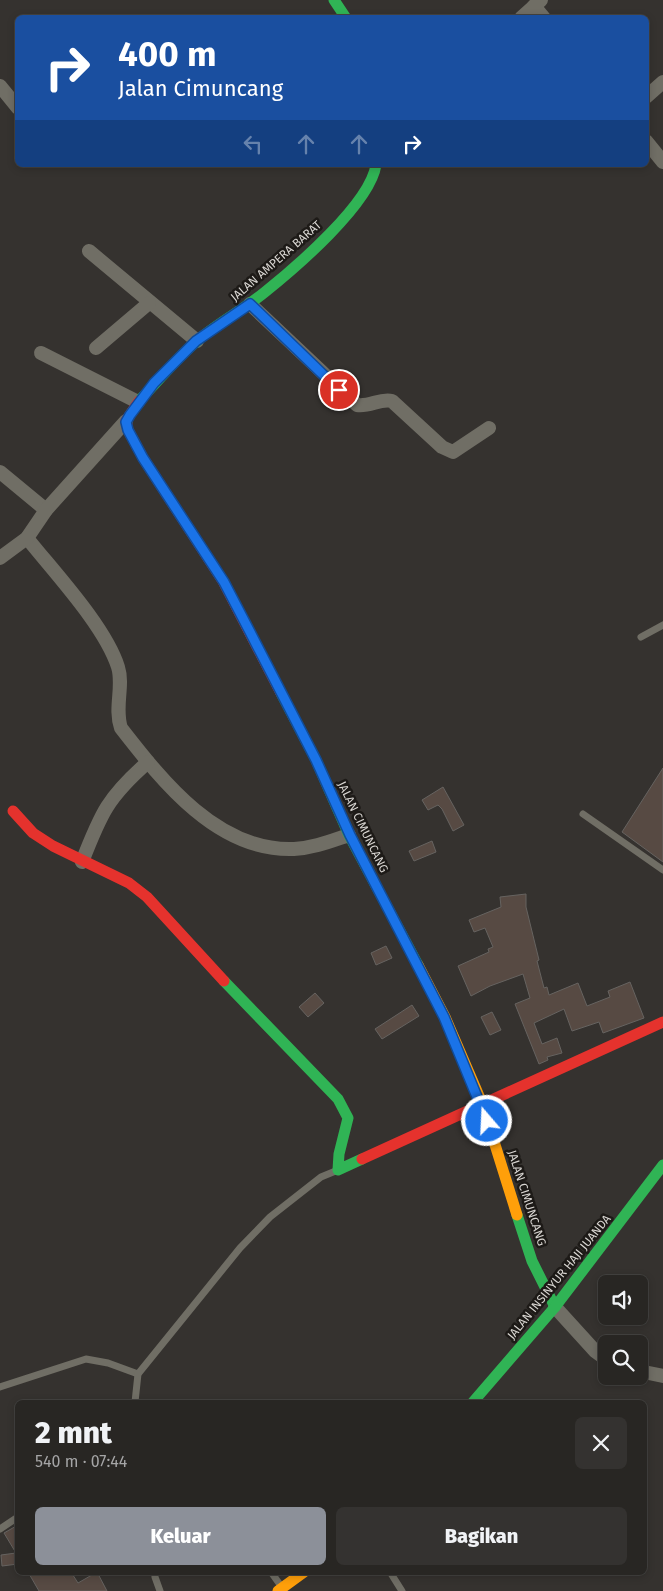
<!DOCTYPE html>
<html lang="id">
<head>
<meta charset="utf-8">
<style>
  :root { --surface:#282623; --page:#343230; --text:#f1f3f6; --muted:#a5a5a6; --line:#444341; --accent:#8c9099 }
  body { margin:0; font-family:"Fira Sans",sans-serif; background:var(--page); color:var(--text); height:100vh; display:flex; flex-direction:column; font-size:19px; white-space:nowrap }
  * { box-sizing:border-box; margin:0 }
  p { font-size:16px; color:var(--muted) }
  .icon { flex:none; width:28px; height:28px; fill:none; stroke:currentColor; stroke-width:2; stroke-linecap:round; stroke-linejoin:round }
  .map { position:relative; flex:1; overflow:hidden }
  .drawer { position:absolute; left:15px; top:1400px; width:632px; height:175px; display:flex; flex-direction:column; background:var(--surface); border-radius:8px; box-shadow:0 2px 8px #0003,0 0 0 1px var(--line) }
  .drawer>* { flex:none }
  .banner { position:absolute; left:15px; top:15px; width:634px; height:152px; border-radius:8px; box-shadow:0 2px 8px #0003,0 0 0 1px var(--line); background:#1a4fa0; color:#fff; overflow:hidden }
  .controls { position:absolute; left:598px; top:1275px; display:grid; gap:10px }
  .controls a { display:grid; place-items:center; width:50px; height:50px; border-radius:8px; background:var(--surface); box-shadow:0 2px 8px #0003,0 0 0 1px var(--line); font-size:25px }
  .pin { position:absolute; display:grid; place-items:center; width:42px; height:42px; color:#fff; margin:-21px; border:2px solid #fff; border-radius:50%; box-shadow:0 1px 5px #0007 }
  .me { position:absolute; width:55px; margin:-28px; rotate:341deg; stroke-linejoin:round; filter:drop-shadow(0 0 4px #0008) }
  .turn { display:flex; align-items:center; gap:18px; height:105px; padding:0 20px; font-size:22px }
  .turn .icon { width:65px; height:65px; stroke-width:2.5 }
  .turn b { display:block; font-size:35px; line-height:42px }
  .lanes { display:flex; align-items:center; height:48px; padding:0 20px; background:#0003; justify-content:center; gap:25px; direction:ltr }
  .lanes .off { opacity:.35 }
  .round { display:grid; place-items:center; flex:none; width:52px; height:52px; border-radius:8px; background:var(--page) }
  .summary { display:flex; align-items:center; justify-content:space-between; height:85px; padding:0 20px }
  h1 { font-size:30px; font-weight:800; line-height:38px }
  .primary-button { display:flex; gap:10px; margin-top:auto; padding:10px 20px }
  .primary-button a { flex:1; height:58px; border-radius:8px; background:var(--accent); color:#fff; font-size:20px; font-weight:800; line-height:58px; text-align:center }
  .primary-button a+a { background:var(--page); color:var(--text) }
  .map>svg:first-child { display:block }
  .building { fill:#574a43; stroke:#666360 }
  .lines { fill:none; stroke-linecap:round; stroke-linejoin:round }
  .lane { stroke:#706e65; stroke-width:7 }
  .street { stroke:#706e65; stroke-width:14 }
  .fast { stroke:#30b455; stroke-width:11 }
  .slow { stroke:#ff9f0a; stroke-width:11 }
  .jam { stroke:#e5322d; stroke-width:11 }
  .route-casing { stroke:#114b97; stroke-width:12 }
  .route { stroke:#1a73e8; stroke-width:9 }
  .labels { text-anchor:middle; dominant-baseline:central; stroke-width:5; stroke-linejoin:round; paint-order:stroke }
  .street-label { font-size:12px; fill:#d9d6d2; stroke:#1d1a17 }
</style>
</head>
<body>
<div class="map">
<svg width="663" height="1591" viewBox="0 0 663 1591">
  <rect width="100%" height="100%" fill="#35322f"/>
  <!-- building -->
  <g class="building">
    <path d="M663,768V862L622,832Z"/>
    <path d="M443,787L464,825L453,831L442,809L438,805L428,810L422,800Z"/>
    <path d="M432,841L436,852L414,861L409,851Z"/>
    <path d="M526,894V907L539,960L537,961L544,988L547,987L549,995L578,983L587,1006L610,997L608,991L630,982L644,1018L603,1033L599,1022L572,1031L564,1009L534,1023L542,1044L557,1038L562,1053L547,1057L548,1060L539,1064L515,1004L530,998L523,974L490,986L471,996L458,966L489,952L488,949L493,947L485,928L474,932L469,920L501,907L500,897Z"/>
    <path d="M386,946L392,958L376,965L371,953Z"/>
    <path d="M315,993L324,1003L308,1017L299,1007Z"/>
    <path d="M412,1005L419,1016L382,1039L375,1029Z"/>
    <path d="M492,1012L501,1030L490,1035L481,1017Z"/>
    <path d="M18,1525V1564L2,1566L1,1555L16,1553L4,1533Z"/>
    <path d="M28,1572H71L78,1583L97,1572L107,1591H39Z"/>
  </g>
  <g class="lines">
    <!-- lane -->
    <g class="lane">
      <path d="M641,637L663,625"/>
      <path d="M583,814L663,870"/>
      <path d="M0,1387L86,1359L108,1363L138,1374"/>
      <path d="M135,1402L138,1374L240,1248L270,1217L321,1177L338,1170"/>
      <path d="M0,1529L18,1517"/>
      <path d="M271,1572L281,1586"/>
      <path d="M390,1572L402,1591"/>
      <path d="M155,1577L160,1591"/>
    </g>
    <!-- street -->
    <g class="street">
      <path d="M534,6L544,18"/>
      <path d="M521,18L541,0"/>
      <path d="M0,86L18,108"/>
      <path d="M646,97L663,82"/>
      <path d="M646,141L663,162"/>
      <path d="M89,251L197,341"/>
      <path d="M250,304L357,405C370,407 380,398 392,401L442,447L453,452L489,428"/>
      <path d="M96,348L149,303"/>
      <path d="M41,353L138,402"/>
      <path d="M0,472L46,510"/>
      <path d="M27,538C54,572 105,626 118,667C124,686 114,708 121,728C163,782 218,852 294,849C314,848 331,841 349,835"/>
      <path d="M0,558L27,538L46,510L126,421"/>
      <path d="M82,862C101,813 108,797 148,762"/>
      <path d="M555,1307L595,1351L606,1359"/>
      <path d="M639,1371L663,1376"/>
    </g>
    <!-- fast -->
    <g class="fast">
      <path d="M334,0L346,18"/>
      <path d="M139,401C158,381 176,359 197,341C218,323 243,310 265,292C295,268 370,204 376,165"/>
      <path d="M281,693L316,760L349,835L418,965"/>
      <path d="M224,981L338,1099L348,1118L339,1154L338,1170L362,1159"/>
      <path d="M517,1215L532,1261L555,1307"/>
      <path d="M473,1402L555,1307L663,1165"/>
    </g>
    <!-- slow -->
    <g class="slow">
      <path d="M418,965L445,1017L482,1103L517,1215"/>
      <path d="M278,1591L304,1572"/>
    </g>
    <!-- jam -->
    <g class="jam">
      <path d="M139,401L126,421L128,430L143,458L223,581L281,693"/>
      <path d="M13,811L33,833L53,846L129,883L147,897L224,981"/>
      <path d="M362,1159L663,1022"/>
    </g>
  </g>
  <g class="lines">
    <!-- route casing -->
    <g class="route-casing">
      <path id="route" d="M339,390L250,304L196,341L154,383L130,415L126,422L128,430L143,458L224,582L249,630L316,760L350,835L444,1017L487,1121"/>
    </g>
    <!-- route -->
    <use href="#route" class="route"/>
  </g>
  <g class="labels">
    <!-- street labels -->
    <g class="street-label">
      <text transform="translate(276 261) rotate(-41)">JALAN AMPERA BARAT</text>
      <text transform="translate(363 827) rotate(64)">JALAN CIMUNCANG</text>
      <text transform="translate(527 1198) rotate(72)">JALAN CIMUNCANG</text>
      <text transform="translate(559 1277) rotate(-51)">JALAN INSINYUR HAJI JUANDA</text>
    </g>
  </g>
</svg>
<div class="controls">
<a><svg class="icon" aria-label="sound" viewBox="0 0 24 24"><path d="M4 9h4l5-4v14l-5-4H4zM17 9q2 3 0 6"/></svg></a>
<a><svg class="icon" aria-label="search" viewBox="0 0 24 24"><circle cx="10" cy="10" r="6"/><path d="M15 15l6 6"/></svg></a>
</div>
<div class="pin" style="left:339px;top:390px;background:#d93025"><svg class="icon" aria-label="arrive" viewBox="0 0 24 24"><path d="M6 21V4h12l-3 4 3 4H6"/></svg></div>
<svg class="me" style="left:487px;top:1121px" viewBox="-20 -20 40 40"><circle r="17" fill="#1a73e8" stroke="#fff" stroke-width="3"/><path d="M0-11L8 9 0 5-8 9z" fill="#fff"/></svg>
<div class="banner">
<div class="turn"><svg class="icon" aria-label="right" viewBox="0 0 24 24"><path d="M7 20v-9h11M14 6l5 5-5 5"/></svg><div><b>400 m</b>Jalan Cimuncang</div></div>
<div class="lanes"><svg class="icon off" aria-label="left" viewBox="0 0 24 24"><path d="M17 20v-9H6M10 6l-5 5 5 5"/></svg><svg class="icon off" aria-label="ahead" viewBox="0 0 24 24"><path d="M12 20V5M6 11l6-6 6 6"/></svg><svg class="icon off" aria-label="ahead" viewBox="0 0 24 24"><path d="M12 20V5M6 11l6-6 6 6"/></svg><svg class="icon" aria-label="right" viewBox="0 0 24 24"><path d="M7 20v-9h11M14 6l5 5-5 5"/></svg></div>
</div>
<section class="drawer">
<div class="summary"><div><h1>2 mnt</h1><p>540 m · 07:44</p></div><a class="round"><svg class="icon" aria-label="close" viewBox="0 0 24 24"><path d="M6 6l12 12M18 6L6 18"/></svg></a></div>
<div class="primary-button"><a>Keluar</a><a>Bagikan</a></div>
</section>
</div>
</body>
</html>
